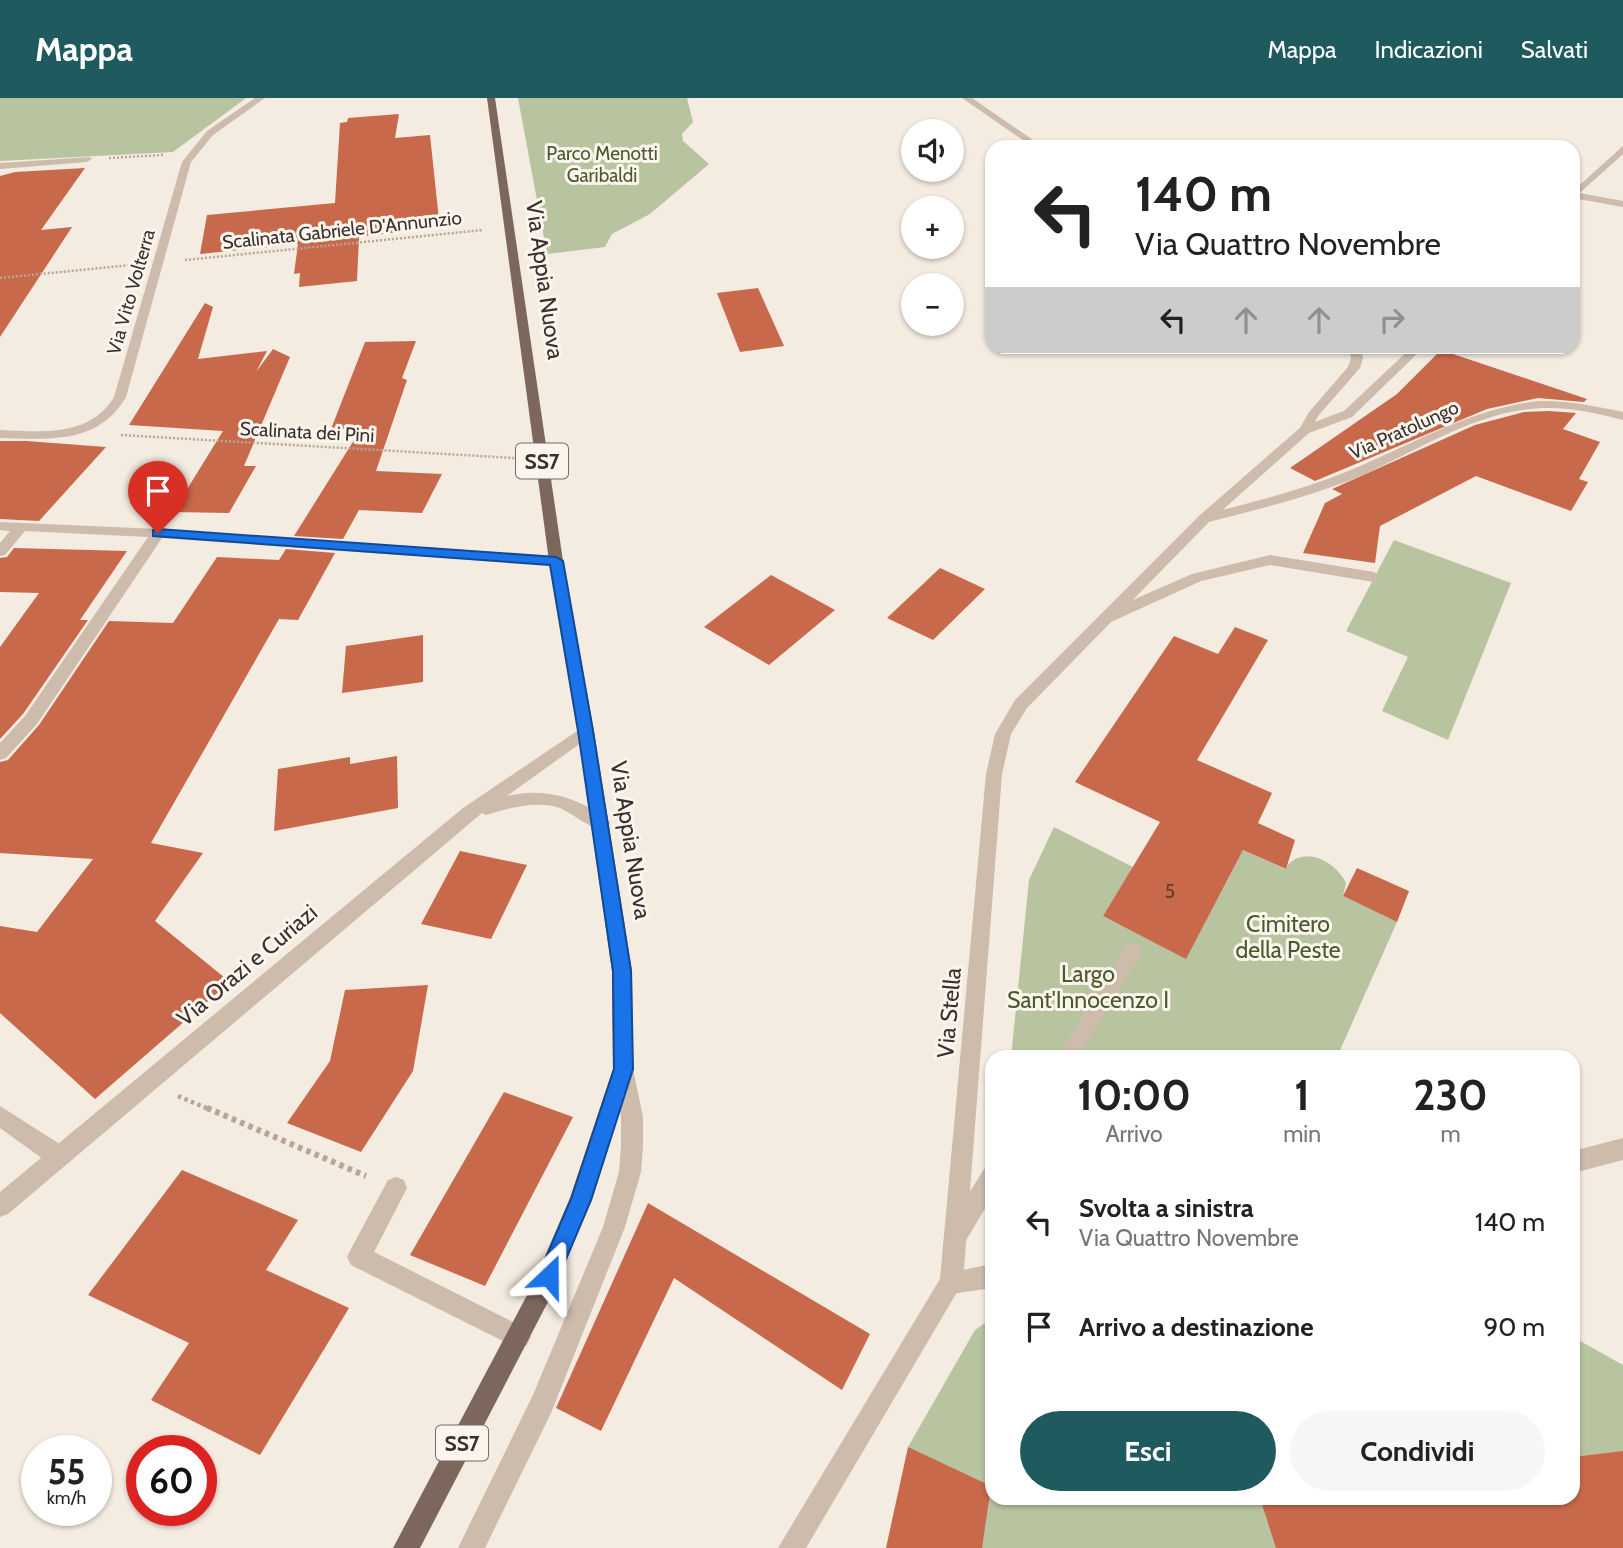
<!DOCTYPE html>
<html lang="it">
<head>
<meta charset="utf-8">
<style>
  :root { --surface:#fff; --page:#f6f6f6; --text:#222; --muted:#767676; --accent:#1f5a5e }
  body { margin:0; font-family:Cabin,sans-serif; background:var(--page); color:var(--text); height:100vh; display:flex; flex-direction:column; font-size:26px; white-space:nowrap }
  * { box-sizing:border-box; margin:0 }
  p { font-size:23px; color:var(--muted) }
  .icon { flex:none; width:38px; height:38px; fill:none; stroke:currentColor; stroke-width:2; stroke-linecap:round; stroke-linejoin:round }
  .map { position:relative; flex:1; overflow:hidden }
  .details { position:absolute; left:985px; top:952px; width:595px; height:455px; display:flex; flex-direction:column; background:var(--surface); border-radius:21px; box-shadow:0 2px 5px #0004 }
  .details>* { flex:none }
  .hud { position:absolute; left:985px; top:42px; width:595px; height:214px; border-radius:21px; box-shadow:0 2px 5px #0004; background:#fff; color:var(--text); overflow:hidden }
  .controls { position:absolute; left:901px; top:21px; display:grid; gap:14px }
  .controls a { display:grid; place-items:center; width:63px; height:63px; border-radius:50%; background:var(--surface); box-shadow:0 2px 5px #0004; font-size:35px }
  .speed { position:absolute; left:21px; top:1337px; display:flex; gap:14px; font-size:35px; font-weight:700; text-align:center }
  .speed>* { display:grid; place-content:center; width:91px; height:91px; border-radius:50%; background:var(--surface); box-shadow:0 2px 5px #0004; line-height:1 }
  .speed small { font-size:18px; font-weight:400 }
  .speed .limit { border:10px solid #d22; background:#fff; color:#111 }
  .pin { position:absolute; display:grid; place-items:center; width:60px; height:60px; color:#fff; margin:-72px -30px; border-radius:50% 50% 50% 0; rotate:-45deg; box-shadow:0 0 7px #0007 }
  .pin .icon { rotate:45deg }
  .me { position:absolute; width:77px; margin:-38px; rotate:23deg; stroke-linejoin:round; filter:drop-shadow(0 0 5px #0008) }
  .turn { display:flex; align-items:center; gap:24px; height:147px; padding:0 35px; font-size:32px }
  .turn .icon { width:91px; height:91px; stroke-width:2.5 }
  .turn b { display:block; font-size:49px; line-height:60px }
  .lanes { display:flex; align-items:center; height:66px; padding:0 35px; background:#0003; justify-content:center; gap:35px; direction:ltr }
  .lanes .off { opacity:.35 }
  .eta { display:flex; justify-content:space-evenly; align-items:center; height:119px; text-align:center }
  .eta b { font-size:42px; font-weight:800; line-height:49px }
  .button { display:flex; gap:14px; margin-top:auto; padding:14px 35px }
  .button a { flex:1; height:80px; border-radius:42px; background:var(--accent); color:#fff; font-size:28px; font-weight:800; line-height:80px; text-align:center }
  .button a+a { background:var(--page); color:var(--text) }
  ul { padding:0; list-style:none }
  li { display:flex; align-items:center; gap:21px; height:105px; padding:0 35px }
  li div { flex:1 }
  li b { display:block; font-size:26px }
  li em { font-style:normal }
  header { display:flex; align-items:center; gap:42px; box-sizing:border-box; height:98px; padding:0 35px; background:var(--accent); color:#fff }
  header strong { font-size:33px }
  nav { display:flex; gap:38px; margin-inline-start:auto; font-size:24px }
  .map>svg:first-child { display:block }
  .green { fill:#b8c4a0 }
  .building { fill:#c8694b }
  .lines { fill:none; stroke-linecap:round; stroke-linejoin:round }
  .path-far2 { stroke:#b9a596; stroke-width:2.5; stroke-dasharray:2 2; stroke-linecap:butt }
  .path-far1 { stroke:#b9a596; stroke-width:4.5; stroke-dasharray:3.5 3.5; stroke-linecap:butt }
  .path { stroke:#b9a596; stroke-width:6; stroke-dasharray:4.5 4.5; stroke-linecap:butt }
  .service { fill:#cdbbac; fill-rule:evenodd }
  .minor { fill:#cdbbac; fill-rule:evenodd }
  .tertiary { fill:#cdbbac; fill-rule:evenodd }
  .primary { fill:#7d675c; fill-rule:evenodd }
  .route { fill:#1a73e8; stroke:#114b97; stroke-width:2 }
  .labels { text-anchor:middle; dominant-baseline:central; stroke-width:6; stroke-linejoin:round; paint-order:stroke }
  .far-park-label { font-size:19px; fill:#4a5a2e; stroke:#fbf5ee }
  .far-street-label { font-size:19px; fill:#3b302b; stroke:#fbf5ee }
  .number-label { font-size:19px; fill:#5e3e33 }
  .shield { fill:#fbf5ee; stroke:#756b66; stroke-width:2 }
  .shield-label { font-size:21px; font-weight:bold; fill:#3b302b }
  .street-label { font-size:23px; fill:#3b302b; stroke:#fbf5ee }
  .park-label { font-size:23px; fill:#4a5a2e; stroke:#fbf5ee }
</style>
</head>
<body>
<header>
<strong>Mappa</strong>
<nav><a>Mappa</a><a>Indicazioni</a><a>Salvati</a></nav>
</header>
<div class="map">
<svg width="1623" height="1450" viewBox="0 0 1623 1450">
  <rect width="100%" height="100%" fill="#f4ebe1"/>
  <!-- green -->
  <g class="green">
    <path d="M0,0H246L173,54L0,63Z"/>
    <path d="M518,0H687L693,24L682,36L683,43L709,66L650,116L612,136L605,149L547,156Z"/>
    <path d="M1394,442L1511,485L1448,642L1382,613L1408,559L1346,533Z"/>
    <path d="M1054,729L1133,769L1103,818L1186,860L1243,752L1285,771C1301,745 1336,763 1346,785L1343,798L1397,824L1337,959H1011L1029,782Z"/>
    <path d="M992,1220V1400H1573V1239L1623,1267V1450H982L908,1349L975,1232Z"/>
  </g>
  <!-- building -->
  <g class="building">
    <path d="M399,16L395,40L430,37L439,122L423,124L424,131L359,139L357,183L299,189L300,175L294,176L298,146L200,156L207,117L335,105L340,25L347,24L348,20Z"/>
    <path d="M85,70L41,132L72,129L0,239V78L15,74Z"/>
    <path d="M758,190L784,248L740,254L717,195Z"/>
    <path d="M205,205L213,209L198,261L267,253L256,274L273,251L290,259L244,368H256L229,415L173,414L223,333L129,327Z"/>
    <path d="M416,243L402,280L407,282L376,373L442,376L422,415L359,412L343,441L294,438L361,331H331L365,244Z"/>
    <path d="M1441,252L1587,301L1584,304L1538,300L1487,311L1315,383L1290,370L1397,296Z"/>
    <path d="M1549,313L1576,315L1563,331L1600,344L1579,381L1588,384L1571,413L1476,378L1380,428L1375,465L1303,455L1325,405L1342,396L1332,391L1475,327L1524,314Z"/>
    <path d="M0,343H26L106,349L39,423L0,421Z"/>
    <path d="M14,450L127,453L80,522H88L23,616L0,641V549L39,495L0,494V460L7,459Z"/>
    <path d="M286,451L335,455L298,522L279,521L151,745L203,755L155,823L230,884L95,1001L0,915V828L37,834L93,761L0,755V664L8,662L39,627L109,523L173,525L217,459L279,462Z"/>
    <path d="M940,470L985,491L933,542L887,520Z"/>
    <path d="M771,477L835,512L769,567L704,529Z"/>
    <path d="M1235,529L1268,542L1197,662L1272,695L1258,725L1295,742L1286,771L1243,752L1186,861L1103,818L1160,724L1075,684L1174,538L1218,556Z"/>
    <path d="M423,537V584L342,595L346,548Z"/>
    <path d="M397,658L398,710L274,733L278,671L350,659V666Z"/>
    <path d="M460,753L527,767L491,841L421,826Z"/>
    <path d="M1357,770L1409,793L1397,824L1343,798Z"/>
    <path d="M428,887L413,973L361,1054L287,1025L330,963L345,892Z"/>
    <path d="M504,994L573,1019L485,1188L410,1157Z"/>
    <path d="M182,1072L298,1122L266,1172L349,1210L260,1357L151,1302L189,1245L88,1197Z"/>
    <path d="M648,1105L870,1236L842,1292L674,1180L601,1333L556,1310Z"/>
    <path d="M908,1349L991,1388L982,1450H886Z"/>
    <path d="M1623,1353V1450H1276L1260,1400H1573V1359Z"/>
  </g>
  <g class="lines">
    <!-- path-far2 -->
    <g class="path-far2">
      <path d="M109,60L163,57"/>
      <path d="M185,162L483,132"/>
      <path d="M0,180L131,167"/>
      <path d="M121,337L514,360"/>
    </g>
    <!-- path-far1 -->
    <path class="path-far1" d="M178,998L211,1012"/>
    <!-- path -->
    <path class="path" d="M207,1010L366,1078"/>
    <!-- service -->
    <g class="service">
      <path d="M1574,94L1623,103V109L1573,100Z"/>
      <path d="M1270,457L1374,474L1381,479L1374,484L1270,467L1201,483L1111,524L1106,525L1099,520L1101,516L1192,476Z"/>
      <path d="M1133,845L1140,847L1143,853L1078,959H1057L1126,847Z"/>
      <path d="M0,1008L66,1050L69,1058L66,1066L58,1069L50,1066L0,1030Z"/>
      <path d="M992,1068V1099L965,1144L957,1147L949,1144L946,1136L949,1128L984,1071Z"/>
    </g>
    <!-- minor -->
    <g class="minor">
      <path d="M255,0H265L213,37L191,64L126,299C98,347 49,341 0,340V332C42,334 90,339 114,299L182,64L207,33Z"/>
      <path d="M962,0H972L1043,49H1033Z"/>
      <path d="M90,59L92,61L87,64L0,71V65Z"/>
      <path d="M1348,248H1360L1363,260L1360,270L1318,318L1309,335H1301L1299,332L1309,314L1348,269L1351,260Z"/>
      <path d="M1538,303C1567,302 1595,308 1623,314V322C1599,316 1574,310 1549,310C1479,310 1420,352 1358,379C1309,399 1256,412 1204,425L1197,421L1199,418C1249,405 1300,393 1348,373C1412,347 1468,311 1538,303Z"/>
      <path d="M0,424L158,431L556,458L563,463L556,468L162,440L37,626L6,660L0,662V645L25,618L148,439L25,433L5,457L0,458V445L10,433L0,432Z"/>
      <path d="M1623,1040V1062L1573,1075V1053Z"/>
      <path d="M396,1079L404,1082L407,1090L374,1154L527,1231L531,1239L527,1247L519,1251L351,1167L347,1159L351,1151L388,1082Z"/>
      <path d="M992,1166V1190L951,1196L943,1192L939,1184L943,1176Z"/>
    </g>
    <!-- tertiary -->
    <g class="tertiary">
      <path d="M1623,48V56L1573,101V93Z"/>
      <path d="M1413,248H1425L1352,319L1309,335L1209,424L1027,610L1011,636L1002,676L963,1184L806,1450H778L940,1181L986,676L995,636L1015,602L1199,418L1301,329L1344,313Z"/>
      <path d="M586,627L594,633L592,637L507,698C545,689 575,699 607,720L610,725L607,730C592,735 573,714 557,709C533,703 509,710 486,717L482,715L8,1116L0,1119V1094L463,710Z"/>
      <path d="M623,961L630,964L633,971L643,1019V1048L641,1074L625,1129L551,1315L485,1450H458L533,1297L603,1129L619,1074L621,1048V1019L613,971L616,964Z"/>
    </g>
    <!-- primary -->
    <path class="primary" d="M487,0H495L563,463L594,633L632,873L633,971L592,1102L550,1200L420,1450H393L534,1184L570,1100L613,971L612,873L578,633L549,463Z"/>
  </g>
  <!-- route -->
  <path class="route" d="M158,431L556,459L563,463L593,633L631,873L633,971L591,1102L556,1185L549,1188L541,1185L538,1178L571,1101L614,971L613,873L578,633L550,467L153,438V432Z"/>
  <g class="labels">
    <!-- far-park labels -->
    <g class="far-park-label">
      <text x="602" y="55">Parco Menotti<tspan x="602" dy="22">Garibaldi</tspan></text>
    </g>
    <!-- far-street labels -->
    <g class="far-street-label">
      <text transform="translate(342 132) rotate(-6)">Scalinata Gabriele D'Annunzio</text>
      <text transform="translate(131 194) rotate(-74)">Via Vito Volterra</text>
      <text transform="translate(1404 332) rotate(-24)">Via Pratolungo</text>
      <text transform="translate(307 334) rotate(3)">Scalinata dei Pini</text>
    </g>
    <!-- number labels -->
    <g class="number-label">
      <text x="1170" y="793">5</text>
    </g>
    <!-- shield labels -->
    <g class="shield">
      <rect x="516" y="345.5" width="52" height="35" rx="5"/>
      <rect x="436" y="1327.5" width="52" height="35" rx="5"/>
    </g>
    <g class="shield-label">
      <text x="542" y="363">SS7</text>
      <text x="462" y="1345">SS7</text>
    </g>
    <!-- street labels -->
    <g class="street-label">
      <text transform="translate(545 182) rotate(82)">Via Appia Nuova</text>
      <text transform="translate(631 742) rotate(81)">Via Appia Nuova</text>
      <text transform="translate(247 867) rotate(-40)">Via Orazi e Curiazi</text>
      <text transform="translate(949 915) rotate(-85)">Via Stella</text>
    </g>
    <!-- park labels -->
    <g class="park-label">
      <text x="1288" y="826">Cimitero<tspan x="1288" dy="26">della Peste</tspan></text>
      <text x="1088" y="876">Largo<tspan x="1088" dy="26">Sant'Innocenzo I</tspan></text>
    </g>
  </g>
</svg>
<div class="controls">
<a><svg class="icon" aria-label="sound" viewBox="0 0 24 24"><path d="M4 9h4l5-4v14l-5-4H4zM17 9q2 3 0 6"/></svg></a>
<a>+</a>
<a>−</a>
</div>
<div class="speed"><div>55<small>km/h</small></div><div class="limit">60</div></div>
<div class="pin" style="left:158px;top:435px;background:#d93025"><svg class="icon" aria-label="arrive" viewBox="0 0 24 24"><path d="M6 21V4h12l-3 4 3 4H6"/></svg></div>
<svg class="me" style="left:549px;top:1178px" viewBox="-20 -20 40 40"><path d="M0-17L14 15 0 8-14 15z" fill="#1a73e8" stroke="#fff" stroke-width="4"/></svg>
<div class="hud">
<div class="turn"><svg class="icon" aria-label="left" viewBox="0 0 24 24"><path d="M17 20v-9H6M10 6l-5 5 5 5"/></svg><div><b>140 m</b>Via Quattro Novembre</div></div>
<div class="lanes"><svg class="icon" aria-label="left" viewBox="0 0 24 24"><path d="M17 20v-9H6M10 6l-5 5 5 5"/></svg><svg class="icon off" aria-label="ahead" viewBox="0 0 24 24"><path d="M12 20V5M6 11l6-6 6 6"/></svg><svg class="icon off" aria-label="ahead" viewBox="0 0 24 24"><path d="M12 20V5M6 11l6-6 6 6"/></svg><svg class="icon off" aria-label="right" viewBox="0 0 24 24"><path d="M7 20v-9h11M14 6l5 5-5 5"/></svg></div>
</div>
<section class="details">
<div class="eta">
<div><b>10:00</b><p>Arrivo</p></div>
<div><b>1</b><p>min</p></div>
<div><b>230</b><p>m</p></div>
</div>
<ul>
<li><svg class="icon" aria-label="left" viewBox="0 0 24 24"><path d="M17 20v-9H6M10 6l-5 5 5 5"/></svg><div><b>Svolta a sinistra</b><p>Via Quattro Novembre</p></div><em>140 m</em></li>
<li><svg class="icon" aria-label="arrive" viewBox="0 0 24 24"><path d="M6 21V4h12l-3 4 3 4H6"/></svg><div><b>Arrivo a destinazione</b></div><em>90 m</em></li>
</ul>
<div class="button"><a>Esci</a><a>Condividi</a></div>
</section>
</div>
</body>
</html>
